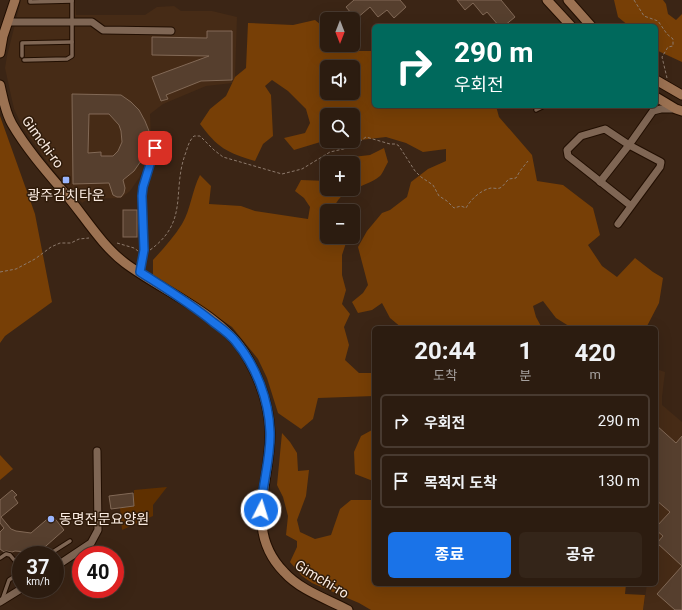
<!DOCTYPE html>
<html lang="ko">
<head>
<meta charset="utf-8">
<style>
  :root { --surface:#2c1c10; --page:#342519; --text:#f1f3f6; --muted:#a6a19f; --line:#483a30; --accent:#1a73e8 }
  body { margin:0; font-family:Roboto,"Noto Sans KR",sans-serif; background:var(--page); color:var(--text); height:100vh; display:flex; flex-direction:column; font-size:15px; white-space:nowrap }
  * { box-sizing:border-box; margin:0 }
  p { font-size:13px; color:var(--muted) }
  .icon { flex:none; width:22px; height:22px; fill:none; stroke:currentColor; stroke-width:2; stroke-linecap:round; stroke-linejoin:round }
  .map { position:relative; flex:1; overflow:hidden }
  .sheet { position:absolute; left:372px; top:326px; width:286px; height:260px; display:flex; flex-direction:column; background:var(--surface); border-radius:6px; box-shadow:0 4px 16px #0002,0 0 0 1px var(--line) }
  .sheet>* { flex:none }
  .hud { position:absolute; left:372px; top:24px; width:286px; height:84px; border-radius:6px; box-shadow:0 4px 16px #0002,0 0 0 1px var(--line); background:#00695c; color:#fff; overflow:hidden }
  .needle { width:26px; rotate:180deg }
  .fabs { position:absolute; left:320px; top:12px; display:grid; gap:8px }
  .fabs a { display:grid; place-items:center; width:40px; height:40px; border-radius:6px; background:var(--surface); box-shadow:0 4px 16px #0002,0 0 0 1px var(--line); font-size:20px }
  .speed { position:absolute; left:12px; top:546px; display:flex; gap:8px; font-size:20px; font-weight:700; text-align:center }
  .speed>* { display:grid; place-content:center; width:52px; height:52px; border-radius:50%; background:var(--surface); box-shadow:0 4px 16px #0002,0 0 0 1px var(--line); line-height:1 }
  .speed small { font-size:10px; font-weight:400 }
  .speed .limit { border:6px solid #d22; background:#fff; color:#111 }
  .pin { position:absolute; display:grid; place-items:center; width:34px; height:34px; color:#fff; margin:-17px; border-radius:8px; box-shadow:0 2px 6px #0006 }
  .me { position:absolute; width:44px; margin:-22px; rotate:5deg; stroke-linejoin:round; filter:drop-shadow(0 0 3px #0008) }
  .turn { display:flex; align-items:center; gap:14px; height:84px; padding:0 16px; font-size:18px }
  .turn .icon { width:52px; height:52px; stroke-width:2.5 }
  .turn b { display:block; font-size:28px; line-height:34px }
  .eta { display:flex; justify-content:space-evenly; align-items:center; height:68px; text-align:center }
  .eta b { font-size:24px; font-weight:700; line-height:28px }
  .button { display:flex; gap:8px; margin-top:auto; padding:8px 16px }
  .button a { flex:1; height:46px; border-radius:6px; background:var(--accent); color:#fff; font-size:16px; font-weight:700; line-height:46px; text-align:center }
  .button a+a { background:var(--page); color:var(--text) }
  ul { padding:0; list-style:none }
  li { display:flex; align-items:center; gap:12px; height:54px; margin:0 8px 6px; padding:0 8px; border:2px solid var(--line); border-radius:6px }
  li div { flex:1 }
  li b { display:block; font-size:15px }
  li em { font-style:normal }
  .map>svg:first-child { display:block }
  .built { fill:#462b16 }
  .green { fill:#5f3000 }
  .forest { fill:#773f06; fill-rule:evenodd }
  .building { fill:#563f2e; stroke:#826956; fill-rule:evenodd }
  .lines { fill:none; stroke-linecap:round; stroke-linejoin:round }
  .lane-casing { stroke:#210e01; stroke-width:5.5 }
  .street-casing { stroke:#210e01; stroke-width:9 }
  .secondary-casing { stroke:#210e01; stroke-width:11 }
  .path { stroke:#8d7a6c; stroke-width:1; stroke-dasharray:3 2; stroke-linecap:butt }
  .lane { stroke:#7f6654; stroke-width:3.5 }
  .street { stroke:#7f6654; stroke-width:7 }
  .secondary { stroke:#9c7252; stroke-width:9 }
  .route-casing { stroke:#114b97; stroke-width:10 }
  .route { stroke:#1a73e8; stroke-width:7 }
  .poi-dot { fill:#9ab5fd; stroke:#301c0b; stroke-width:1.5 }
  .labels { text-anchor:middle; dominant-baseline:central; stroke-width:3; stroke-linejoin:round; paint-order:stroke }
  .street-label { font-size:14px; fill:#faebe1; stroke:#301c0b }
  .poi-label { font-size:14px; fill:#faebe1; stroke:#301c0b }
</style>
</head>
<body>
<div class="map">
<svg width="682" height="610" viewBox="0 0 682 610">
  <rect width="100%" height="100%" fill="#3b2515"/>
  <!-- built -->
  <g class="built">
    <path d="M21,0H75L76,15H145L157,7L174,6L181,11H212L237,17L235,77L233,83L206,86L163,104L150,114L151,138L146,163L139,178L130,191L121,198L88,199L82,203L53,170L23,128L14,109L5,68L7,56Z"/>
    <path d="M656,369L665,372L662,397V405L682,422V610H643L647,584H656Z"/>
  </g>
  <!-- green -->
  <path class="green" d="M167,487L153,505V516L122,530L120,508L134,506V490Z"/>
  <!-- forest -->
  <g class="forest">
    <path d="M614,0H663L666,4L668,14L676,20L682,14V62L656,50V26H629L618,17Z"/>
    <path d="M315,20L327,30V45H342L348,51H374V106H496L499,117L532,155L537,181L563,185L593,208L600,235L588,245L602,266L617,277L635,258L653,272L663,278L659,303L646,328H572L556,318L543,301L533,306L536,317L542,328H402L390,318L382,303L372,310L358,313L352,302L363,293L368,285L358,247L367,231L382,213L390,210L407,197L411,182L428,169L446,161V149L423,152L406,143L386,137L334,143L332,141H353V115H327V140L294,150L284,138L305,133L310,123L306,109L288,91L272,80L265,86L271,95L273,136L263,144L255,161C227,153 217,147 200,124L210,109L226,96L235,77L246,68L248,23L293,25ZM327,67H353V93H327Z"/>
    <path d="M0,116L35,214L52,302L5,336L0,343Z"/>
    <path d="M384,148L388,162C385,167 383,173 380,176C363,190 340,186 333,211H327V237H345L347,240L342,255V275L346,290L342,304L350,314L344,327L349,345L345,360L359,373H374V396L318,398L313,419L301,429L278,413L267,378L258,359L232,327L197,303L153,276V260C163,249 174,237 182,224C191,209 192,190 200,175L211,186L209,204L241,206L255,211L308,219L310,207L304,198L295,191L301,180L327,181V189H353V163H342L344,158L370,155Z"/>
    <path d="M374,408V480L373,481L355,474L354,452L361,436L372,430L371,415Z"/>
    <path d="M282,433L290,442L297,453L298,471L309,470L306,496L297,520L300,532L315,539L331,535L340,509L351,500H374V584H626L625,594L645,595L643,610H371L359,603L312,583L302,576L290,562L297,547V541L286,535L288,516L283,497L277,485Z"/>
    <path d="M0,455L13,469L0,480Z"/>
  </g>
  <!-- building -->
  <g class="building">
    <path d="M354,0H400L406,7L394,18L387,10L378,17L370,7L356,19L346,7Z"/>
    <path d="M457,0H501L515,17L504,26H499L487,12L483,15L473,3L465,10Z"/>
    <path d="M207,31H232V80L201,81L166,95L168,99L161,101L152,77L209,56L152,55V37L207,38Z"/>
    <path d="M72,94L121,95L131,102L139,110L145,121L149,131L148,143L143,158L134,171L123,180L125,188L124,193L121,197H117L113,195L109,183L73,184ZM89,114H109L119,125L121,131L122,142L118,151L113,156H101V152L88,153Z"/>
    <rect x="123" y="210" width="14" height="27"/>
    <path d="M656,425L676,443L682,436V566L657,543L663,536L656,530V527L670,512L656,500Z"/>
    <path d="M12,490L17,495L14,497L18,503L1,517L11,529L16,531L31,533L52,515L64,530L38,553L15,551L12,552L6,551L4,552L0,549V532L4,528L0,523V500Z"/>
    <path d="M133,493L134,506L111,509L109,496Z"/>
    <path d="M682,566V610H675L657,594Z"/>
  </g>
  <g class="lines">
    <!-- lane casing -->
    <g class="lane-casing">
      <g id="lane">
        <path d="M30,0V2L72,1"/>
        <path d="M22,56V43L72,42"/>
        <path d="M24,60L67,59L72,56V0"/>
        <path d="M536,110L544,106"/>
        <path d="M140,272L144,250L142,196L143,187L155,148"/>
        <path d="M48,555L70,541"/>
        <path d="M0,558L6,554L10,555L15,561L18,574"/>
        <path d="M2,600L9,580L21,572"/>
      </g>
    </g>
    <!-- street casing -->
    <g class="street-casing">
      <g id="street">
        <path d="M9,22H92L103,30L171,31"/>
        <path d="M600,182L629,145L653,111L661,109H676"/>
        <path d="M618,224L660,167L661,162L629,145L605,129L581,136L567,150L568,156L631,206"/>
        <path d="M55,567L91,543L98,530L97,451"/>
        <path d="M0,602L21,589"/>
      </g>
    </g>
    <!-- secondary casing -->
    <g class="secondary-casing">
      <g id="secondary">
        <path d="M547,0L571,26"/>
        <path d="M568,0L591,26"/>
        <path d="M0,53L3,36L15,0"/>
        <path d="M656,80L682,95"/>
        <path d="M0,85C3,98 5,112 12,124C26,148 45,170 63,191C83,214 101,245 125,263C161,290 220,314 244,352C259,376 269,405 270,432C271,482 243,530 284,572C300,590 327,599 348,610"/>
        <path d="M656,97L676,109L682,111"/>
      </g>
    </g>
    <!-- path -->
    <g class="path">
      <path d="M634,0L644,16L658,21L667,34L673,39V46L668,47L662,57L667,78"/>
      <path d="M117,243L134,248L138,251"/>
      <path d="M150,250C190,221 171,191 186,152C188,146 189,141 194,136H200L214,150L223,157L282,174L302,169L330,152L352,147L366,137L390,144H396L399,146L415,171L421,177L433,185L439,196L447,201L454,208L461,206L466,208C471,199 481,190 491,188C494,188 497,189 500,188C505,185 506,181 509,179L516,178L520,171L528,161"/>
      <path d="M0,272L16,269L35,259L51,247L60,243H71L79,239L89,238"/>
    </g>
    <!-- lane -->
    <use href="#lane" class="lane"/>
    <!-- street -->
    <use href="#street" class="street"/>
    <!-- secondary -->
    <use href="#secondary" class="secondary"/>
  </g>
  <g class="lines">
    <!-- route casing -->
    <g class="route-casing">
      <path id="route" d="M155,148L143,187L142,196L144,250L140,272C165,288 190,303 213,322C221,328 230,334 236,342C256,366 269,400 270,432C271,458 262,484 261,510"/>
    </g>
    <!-- route -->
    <use href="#route" class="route"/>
  </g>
  <!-- markers -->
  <g class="poi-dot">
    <rect x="62" y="176" width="8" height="8" rx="2"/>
    <circle cx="51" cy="519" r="4"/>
  </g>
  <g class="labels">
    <!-- street labels -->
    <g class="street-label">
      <text transform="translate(43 142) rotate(54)">Gimchi-ro</text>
      <text transform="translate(322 579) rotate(31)">Gimchi-ro</text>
    </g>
    <!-- poi labels -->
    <g class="poi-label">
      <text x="66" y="195">광주김치타운</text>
      <text x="59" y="519" text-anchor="start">동명전문요양원</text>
    </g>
  </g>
</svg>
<div class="fabs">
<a><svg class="needle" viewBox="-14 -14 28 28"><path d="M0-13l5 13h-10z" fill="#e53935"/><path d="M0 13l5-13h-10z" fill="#a6a19f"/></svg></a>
<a><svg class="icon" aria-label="sound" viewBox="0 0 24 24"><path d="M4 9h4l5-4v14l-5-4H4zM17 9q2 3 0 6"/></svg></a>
<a><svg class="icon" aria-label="search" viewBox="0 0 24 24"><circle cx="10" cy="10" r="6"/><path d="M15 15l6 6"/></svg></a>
<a>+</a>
<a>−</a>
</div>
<div class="speed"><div>37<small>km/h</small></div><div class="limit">40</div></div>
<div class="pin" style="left:155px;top:148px;background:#d93025"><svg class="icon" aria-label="arrive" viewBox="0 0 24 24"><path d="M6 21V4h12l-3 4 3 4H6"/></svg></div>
<svg class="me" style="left:261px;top:510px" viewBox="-20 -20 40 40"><circle r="17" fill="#1a73e8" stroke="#fff" stroke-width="3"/><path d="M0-11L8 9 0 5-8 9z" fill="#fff"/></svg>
<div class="hud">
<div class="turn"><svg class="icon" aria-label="right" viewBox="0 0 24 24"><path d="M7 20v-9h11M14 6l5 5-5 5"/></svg><div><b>290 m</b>우회전</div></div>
</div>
<section class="sheet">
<div class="eta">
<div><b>20:44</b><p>도착</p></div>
<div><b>1</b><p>분</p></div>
<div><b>420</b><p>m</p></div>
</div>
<ul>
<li><svg class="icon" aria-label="right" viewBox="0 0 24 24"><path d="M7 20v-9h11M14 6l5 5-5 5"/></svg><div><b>우회전</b></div><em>290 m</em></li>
<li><svg class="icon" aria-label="arrive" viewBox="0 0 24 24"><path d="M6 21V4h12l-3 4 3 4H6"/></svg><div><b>목적지 도착</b></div><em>130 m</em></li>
</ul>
<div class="button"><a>종료</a><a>공유</a></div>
</section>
</div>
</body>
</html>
